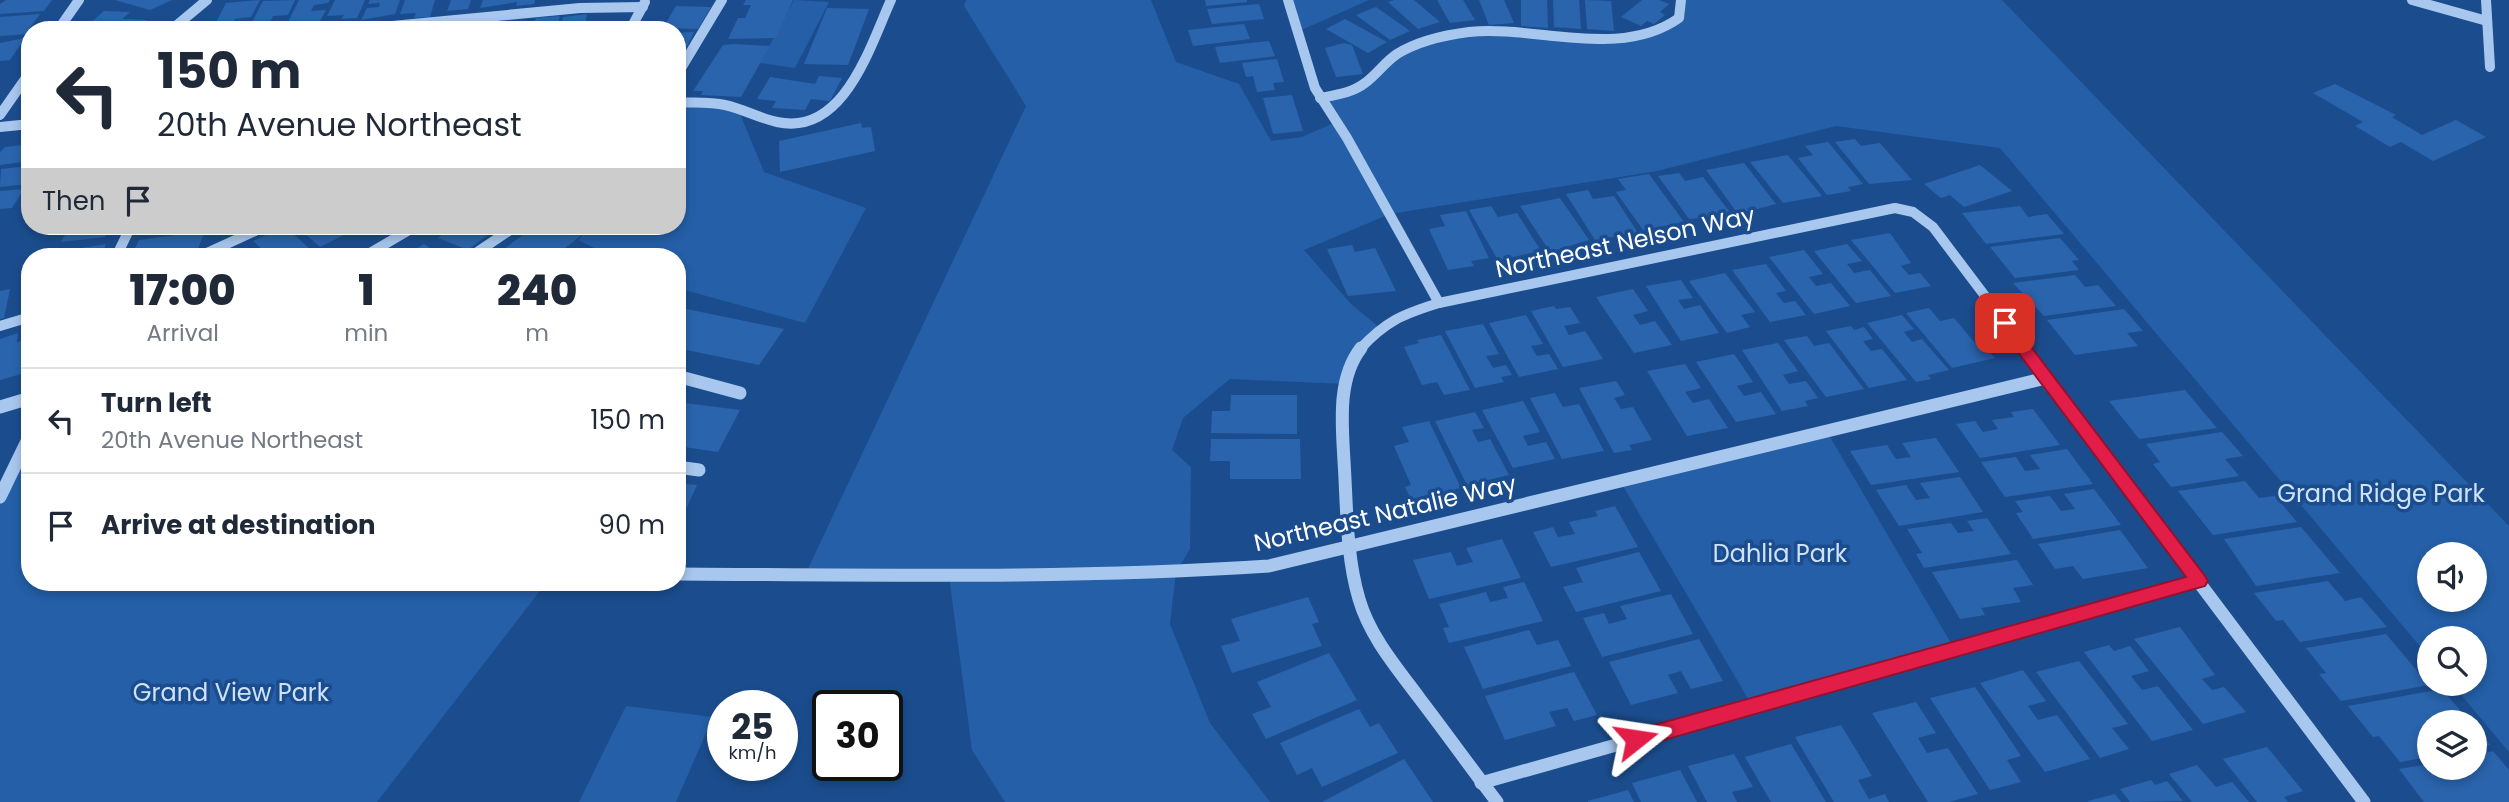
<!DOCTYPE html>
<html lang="en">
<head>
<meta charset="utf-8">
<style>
  :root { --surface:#fff; --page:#f6f6f7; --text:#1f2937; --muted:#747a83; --line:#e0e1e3 }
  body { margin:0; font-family:Poppins,sans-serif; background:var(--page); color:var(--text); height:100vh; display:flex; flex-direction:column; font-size:26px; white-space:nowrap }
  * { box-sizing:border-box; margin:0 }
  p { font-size:23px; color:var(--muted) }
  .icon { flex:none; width:38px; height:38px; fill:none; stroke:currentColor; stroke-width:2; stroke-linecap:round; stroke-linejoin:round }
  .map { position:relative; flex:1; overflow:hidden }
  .panel { position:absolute; left:21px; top:248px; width:665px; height:343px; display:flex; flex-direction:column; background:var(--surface); border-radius:28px; box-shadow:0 4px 10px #0003 }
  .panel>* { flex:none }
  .guide { position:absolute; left:21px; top:21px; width:665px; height:214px; border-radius:28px; box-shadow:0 4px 10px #0003; background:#fff; color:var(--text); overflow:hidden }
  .buttons { position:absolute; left:2417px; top:542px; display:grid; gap:14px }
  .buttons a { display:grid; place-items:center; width:70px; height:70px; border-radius:50%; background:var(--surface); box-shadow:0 4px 10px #0003; font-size:35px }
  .speed { position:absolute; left:707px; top:690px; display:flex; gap:14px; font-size:35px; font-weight:700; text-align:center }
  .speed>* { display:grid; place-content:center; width:91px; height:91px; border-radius:50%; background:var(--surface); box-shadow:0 4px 10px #0003; line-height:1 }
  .speed small { font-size:18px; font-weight:400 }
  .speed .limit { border:4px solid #111; border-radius:10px; background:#fff; color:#111 }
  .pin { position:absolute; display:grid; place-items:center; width:60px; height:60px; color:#fff; margin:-30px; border-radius:14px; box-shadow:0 4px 10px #0006 }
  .me { position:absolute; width:77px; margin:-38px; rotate:75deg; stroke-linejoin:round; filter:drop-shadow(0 0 5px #0008) }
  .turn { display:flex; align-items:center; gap:24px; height:147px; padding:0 21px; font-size:32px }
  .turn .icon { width:91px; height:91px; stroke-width:2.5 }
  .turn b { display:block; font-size:49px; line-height:60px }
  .then { display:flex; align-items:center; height:66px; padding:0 21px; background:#0003; gap:14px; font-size:26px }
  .eta { display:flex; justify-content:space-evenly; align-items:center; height:119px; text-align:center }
  .eta b { font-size:42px; font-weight:800; line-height:49px }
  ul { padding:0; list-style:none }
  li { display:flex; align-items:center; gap:21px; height:105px; padding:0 21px; border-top:2px solid var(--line) }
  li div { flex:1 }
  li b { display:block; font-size:26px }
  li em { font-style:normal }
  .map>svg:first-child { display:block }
  .green { fill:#245fa7; fill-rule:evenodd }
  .building { fill:#2a64ac }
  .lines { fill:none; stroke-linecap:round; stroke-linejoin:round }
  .minor-far1 { stroke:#a8c7ee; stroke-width:10 }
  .minor { stroke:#a8c7ee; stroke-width:13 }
  .route { fill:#e11d48; stroke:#92132f; stroke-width:2 }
  .labels { text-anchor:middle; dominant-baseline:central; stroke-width:7; stroke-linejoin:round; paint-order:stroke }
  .street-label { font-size:24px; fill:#fff; stroke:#1b4d8e }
  .park-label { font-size:24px; fill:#cee2fa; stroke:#1b4d8e }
</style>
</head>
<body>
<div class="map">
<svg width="2509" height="802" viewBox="0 0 2509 802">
  <rect width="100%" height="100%" fill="#1b4d8e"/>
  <!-- green -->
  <g class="green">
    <path d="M794,0L829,2L795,68L760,63Z"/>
    <path d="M966,0H1151L1176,62L1239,84L1271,141L1302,137L1336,122L1320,98L1347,91L1400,52L1455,34L1604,38L1677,21L1681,0H2002L2509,526V752L2452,684H2474V639H2429V657L2000,148L1836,126L1657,171L1390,214L1304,250L1351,304L1380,328L1346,384L1230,379L1183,418L1172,450L1191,467L1190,549L1176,572L1170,624L1210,723L1270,802H1005L972,750L949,576L805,575L1026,106L964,6ZM2429,555H2474V600H2429Z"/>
    <path d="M1288,0H1369L1297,32Z"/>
    <path d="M677,102L739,111L764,172L866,208L805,323L677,288V257H613L578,240L592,226H677Z"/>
    <path d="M1826,430L1955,650L1753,707L1620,481Z"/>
    <path d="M30,435V583H546L377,802H0V497Z"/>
    <path d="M626,706L713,717L676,802H579Z"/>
  </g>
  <!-- building -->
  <g class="building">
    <path d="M6,0H52L44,11L0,14V4Z"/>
    <path d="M115,0H172L150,10Z"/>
    <path d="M260,0L251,17L235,19L230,30H212L226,3Z"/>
    <path d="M295,0L288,15L273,16L266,30H248L263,1Z"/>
    <path d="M299,0H330L328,3L314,5L311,11L326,10L319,23L288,22Z"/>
    <path d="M335,0H365L357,18L341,19L344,15L327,16Z"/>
    <path d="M370,0H400L395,14L361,20L367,8L379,7L380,3L368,4Z"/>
    <path d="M405,0H435L430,17L414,18L416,13L400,14Z"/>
    <path d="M451,0H471L468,9L447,11Z"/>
    <path d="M483,0H535L534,4L516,6L517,2L480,8Z"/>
    <path d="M746,0H793L776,38L728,39L738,18H745L751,5H743Z"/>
    <path d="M1205,0H1247V2L1206,6Z"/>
    <path d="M1395,0H1414L1440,22L1418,29L1388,2Z"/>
    <path d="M1437,0H1463L1475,20L1450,23Z"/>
    <path d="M1479,0H1504L1514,23L1489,25Z"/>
    <path d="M1521,0H1547L1548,28L1521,26Z"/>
    <path d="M1553,0H1579L1581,29L1554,27Z"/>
    <path d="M1585,0L1611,1L1614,31L1587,29Z"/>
    <path d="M1642,0H1659L1669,4L1660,12L1665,15L1654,24L1647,21L1641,26L1621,17Z"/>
    <path d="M1259,4L1264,19L1212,24L1207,9Z"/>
    <path d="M676,6L711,7L698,29L663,28Z"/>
    <path d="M1376,7L1410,31L1390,40L1356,15Z"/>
    <path d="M827,8L869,9L848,65L804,64Z"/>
    <path d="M104,11L130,12L122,19L147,20L137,30L83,29Z"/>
    <path d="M40,14L29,29L30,34L0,36V17Z"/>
    <path d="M587,14L585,25L561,28L563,17Z"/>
    <path d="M560,16L556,28L532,30L536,18Z"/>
    <path d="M1345,19L1387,42L1368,53L1326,29Z"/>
    <path d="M523,21L520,30H496L498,23Z"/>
    <path d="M1244,24L1250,39L1193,46L1188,30Z"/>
    <path d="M694,32L683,55H677V33Z"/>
    <path d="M25,38L10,60L0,61V43Z"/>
    <path d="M1269,41L1275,56L1220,63L1215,47Z"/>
    <path d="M1344,43L1352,45L1363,74L1336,77L1325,48Z"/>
    <path d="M735,44L770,46L741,97L701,95L703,91H693L723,45Z"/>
    <path d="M1277,59L1284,82L1273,83L1275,90L1257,92L1253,76L1246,77L1242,63Z"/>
    <path d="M819,76L842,78L830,101L811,99L805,110L772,108L776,101L757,99L770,77L815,84Z"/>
    <path d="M2335,84L2396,115L2392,117L2422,135L2456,120L2486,137L2433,161L2401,142L2390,147L2355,126L2363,122L2313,93Z"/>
    <path d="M1292,95L1303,131L1273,134L1263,98Z"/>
    <path d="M861,123L862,128L871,127L875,151L780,172L779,141Z"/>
    <path d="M1855,139L1861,146L1880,143L1912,180L1869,184L1835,142Z"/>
    <path d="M1828,142L1863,184L1848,187L1851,191L1827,195L1798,158L1813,155L1805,146Z"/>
    <path d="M30,144V161L0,165V152L5,147Z"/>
    <path d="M1788,155L1822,196L1783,203L1750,162Z"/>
    <path d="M1744,163L1776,204L1738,214L1706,170Z"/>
    <path d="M1980,165L2012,191L1964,207L1950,195L1941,198L1924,184Z"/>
    <path d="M30,166L28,184L0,187L1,169Z"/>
    <path d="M1679,173L1685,181L1703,177L1732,215L1689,219L1658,176Z"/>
    <path d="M1649,174L1684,222L1643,230L1616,192L1626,190L1618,179Z"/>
    <path d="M24,189L12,208L0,209V191Z"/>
    <path d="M1588,190L1593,199L1614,196L1638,233L1595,240L1566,194Z"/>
    <path d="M1560,198L1589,240L1550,252L1520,206Z"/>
    <path d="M1491,206L1498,217L1517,213L1541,251L1498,260L1469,210Z"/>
    <path d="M2020,206L2028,217L2047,214L2064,234L1986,244L1962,213Z"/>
    <path d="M1466,211L1489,258L1471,261L1474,266L1448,270L1429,229L1445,226L1440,215Z"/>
    <path d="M70,226H111L105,237L61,242Z"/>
    <path d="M144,226H202V227L139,235Z"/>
    <path d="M285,226L313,252L304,257H270L253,241Z"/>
    <path d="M296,226H344L350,232L320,247Z"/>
    <path d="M453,226H499L468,250L438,238Z"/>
    <path d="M534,226H593L554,257H494Z"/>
    <path d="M205,231L197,251L154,257V253L131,256L139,240Z"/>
    <path d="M1890,233L1911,263L1901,266L1909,275L1920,273L1931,286L1895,293L1851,240Z"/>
    <path d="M2060,238L2079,260L2072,261L2079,270L2015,278L1990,247Z"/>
    <path d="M106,244L101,257H56L58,252Z"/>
    <path d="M424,244L443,257H402Z"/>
    <path d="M1847,244L1862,261L1847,264L1854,273L1870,270L1891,296L1856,303L1814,251Z"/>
    <path d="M1352,245L1355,252L1375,248L1396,291L1348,296L1327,249Z"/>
    <path d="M1804,250L1823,274L1809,277L1816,286L1831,283L1850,306L1814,314L1769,257Z"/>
    <path d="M1766,264L1786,291L1776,293L1784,303L1795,301L1806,315L1770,322L1732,270Z"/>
    <path d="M1725,273L1755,312L1741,315L1750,327L1727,333L1689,281Z"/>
    <path d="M2075,275L2085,287L2098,285L2116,306L2044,316L2013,283Z"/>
    <path d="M1681,280L1693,298L1678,300L1684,309L1700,305L1719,333L1681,341L1646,286Z"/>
    <path d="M10,289L4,318L0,319V291Z"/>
    <path d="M1633,289L1648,311L1633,315L1640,325L1655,321L1672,345L1634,353L1596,297Z"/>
    <path d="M1554,306L1556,309L1570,307L1580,323L1564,326L1569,335L1585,331L1603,359L1563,367L1531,311Z"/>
    <path d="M677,307L784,329L759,365L677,348Z"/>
    <path d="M1929,308L1940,321L1954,318L1975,343L1981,342L1995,358L1952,368L1906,313Z"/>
    <path d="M2124,309L2143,331L2127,333L2138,346L2075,355L2047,320Z"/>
    <path d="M1526,315L1543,344L1531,346L1537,356L1549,354L1558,369L1519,377L1489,323Z"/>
    <path d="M1902,315L1914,329L1904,332L1912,342L1922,339L1949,370L1928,375L1931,379L1916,382L1867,323Z"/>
    <path d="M1483,324L1499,354L1486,356L1493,368L1506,365L1512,375L1501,377L1504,382L1475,388L1445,331Z"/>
    <path d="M1851,326L1854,330L1864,327L1873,339L1863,341L1871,351L1882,349L1907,380L1869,388L1826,331Z"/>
    <path d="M18,333L17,342L30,339L28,372L0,380V339Z"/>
    <path d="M1441,335L1470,390L1444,395L1437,382L1422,385L1404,347L1419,343L1417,340Z"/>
    <path d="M1807,336L1814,346L1829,343L1864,389L1826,397L1784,340Z"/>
    <path d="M1778,343L1798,371L1783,375L1789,384L1806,381L1818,398L1805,401L1808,406L1782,411L1742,350Z"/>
    <path d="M1734,354L1753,382L1737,386L1744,396L1761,392L1776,414L1736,422L1696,362Z"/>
    <path d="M1685,364L1701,388L1685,392L1693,403L1709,399L1728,428L1687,436L1647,371Z"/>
    <path d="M1616,381L1625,395L1614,398L1621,409L1633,407L1652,440L1629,445L1632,450L1614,453L1579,388Z"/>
    <path d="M2185,390L2217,428L2139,439L2109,401Z"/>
    <path d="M1555,393L1563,407L1579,404L1604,451L1562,459L1530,398Z"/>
    <path d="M1231,395H1297V434L1211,433L1212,411H1230Z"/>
    <path d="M1523,401L1540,432L1523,436L1528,446L1546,442L1555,459L1513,468L1482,410Z"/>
    <path d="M677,402L740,410L718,452L677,446Z"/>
    <path d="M2033,409L2060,445L1980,458L1956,424L1975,421L1983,432L1998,429L1992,420L2014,417L2011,412Z"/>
    <path d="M1475,412L1484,428L1472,430L1478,442L1490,439L1509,475L1467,485L1435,421Z"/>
    <path d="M1429,421L1461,488L1411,499L1405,487L1411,485L1394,446L1409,442L1402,427Z"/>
    <path d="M2222,432L2243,456L2225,459L2239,476L2171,487L2153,464L2160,462L2146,444Z"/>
    <path d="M1936,438L1959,472L1871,485L1850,451L1887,445L1896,459L1911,457L1902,443Z"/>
    <path d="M1211,439H1300L1301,479H1230V461H1210Z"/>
    <path d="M2067,449L2093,484L2005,497L1981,462L2016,457L2025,471L2040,469L2030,455Z"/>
    <path d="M1960,477L1983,512L1899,526L1876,490L1906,485L1916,500L1930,498L1920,483Z"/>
    <path d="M2245,481L2259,498L2275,496L2297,522L2213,535L2178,491Z"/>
    <path d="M677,483L697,485L677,529Z"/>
    <path d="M2094,489L2121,525L2033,539L2016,513L2023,512L2015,501L2050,496L2061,511L2075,509L2064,494Z"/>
    <path d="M1615,506L1638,547L1551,567L1533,532L1553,527L1558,537L1575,534L1569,522L1598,516L1595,511Z"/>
    <path d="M1987,518L2011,554L1924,568L1916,554L1922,553L1907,529L1951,523L1958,533L1974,531L1967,521Z"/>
    <path d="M2301,527L2340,573L2256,586L2224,539Z"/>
    <path d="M2120,530L2148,568L2083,579L2073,566L2055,569L2038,544Z"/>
    <path d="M1502,539L1521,578L1429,599L1413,560L1451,552L1457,566L1473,562L1466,548Z"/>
    <path d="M1639,552L1661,591L1576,612L1563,587L1583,582L1576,568Z"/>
    <path d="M2017,560L2033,585L2013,588L2021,602L1981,608L1985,615L1960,619L1932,572Z"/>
    <path d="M2328,581L2345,601L2361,597L2387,627L2300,642L2283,620L2276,621L2254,593Z"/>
    <path d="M1524,582L1543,621L1449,643L1443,628L1449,627L1439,604L1486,592L1490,602L1508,598L1503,587Z"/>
    <path d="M1671,594L1693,634L1602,657L1583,618L1604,613L1609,624L1627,619L1620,606Z"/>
    <path d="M1308,597L1319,622L1312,624L1322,646L1232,673L1221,646L1240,641L1231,619Z"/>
    <path d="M2180,627L2215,675L2202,679L2212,690L2224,687L2246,712L2203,724L2134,639Z"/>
    <path d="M1529,630L1537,645L1558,640L1571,666L1483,689L1464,647Z"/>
    <path d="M2386,634L2429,685L2341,701L2319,674L2326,673L2306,648Z"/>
    <path d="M1699,639L1723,681L1691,689L1681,671L1668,675L1678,693L1631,705L1609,662Z"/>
    <path d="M2109,645L2114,651L2130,646L2149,671L2131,676L2142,690L2158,686L2193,730L2152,741L2084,652Z"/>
    <path d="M1329,653L1357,700L1266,739L1252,714L1271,707L1257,682Z"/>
    <path d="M2079,661L2128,724L2112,728L2129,749L2100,758L2036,672Z"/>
    <path d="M2023,670L2046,701L2028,706L2038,720L2057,715L2090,759L2045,772L1980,683Z"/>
    <path d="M1574,672L1597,715L1574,721L1567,708L1549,712L1556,726L1505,740L1485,696Z"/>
    <path d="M1975,687L2021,756L2007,760L2021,782L1990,790L1930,698Z"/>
    <path d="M2442,689L2471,723H2429V757L2400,762L2379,736L2373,737L2348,706Z"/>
    <path d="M1916,702L1936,733L1918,738L1927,753L1948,748L1978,794L1949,802H1928L1872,713Z"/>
    <path d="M1359,709L1370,727L1379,723L1398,753L1322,787L1312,768L1297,775L1280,743Z"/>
    <path d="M1841,725L1872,776L1858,780L1869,799L1885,794L1889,802H1834L1795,737Z"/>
    <path d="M2474,726L2490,745L2474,748Z"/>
    <path d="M1791,744L1826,802H1771L1745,757Z"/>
    <path d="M2267,747L2303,791L2284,797L2288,802H2257L2223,759Z"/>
    <path d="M2493,751L2509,770V802H2424L2399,769L2429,764V768H2474V755Z"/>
    <path d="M1734,754L1753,787L1732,792L1737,802H1707L1688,766Z"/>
    <path d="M1404,759L1433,802H1322Z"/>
    <path d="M2197,765L2216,787L2232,782L2249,802H2192L2169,774Z"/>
    <path d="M1680,770L1697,802H1641L1632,783Z"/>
    <path d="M2151,780L2155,785L2167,781L2183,801L2130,802L2120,789Z"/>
    <path d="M1628,790L1634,802H1588V801Z"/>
    <path d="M2115,794L2121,802H2088V801Z"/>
  </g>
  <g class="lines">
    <!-- minor-far1 -->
    <g class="minor-far1">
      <path d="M1288,0L1315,88L1347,138L1439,303"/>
      <path d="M2412,0L2487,21"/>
      <path d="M2486,0L2490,67"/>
      <path d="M58,30L79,0"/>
      <path d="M171,30L207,0"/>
      <path d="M350,30L580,8L643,7"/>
      <path d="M630,30L645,2"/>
      <path d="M677,75L722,0"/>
      <path d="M1320,98C1335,95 1352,93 1365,83C1377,74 1385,62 1397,54C1418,41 1445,35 1469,32C1536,25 1620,60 1679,18L1681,0"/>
      <path d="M677,102C693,103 710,102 725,105C743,109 759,118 777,122C844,137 870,46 891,0"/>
      <path d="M0,115L30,72"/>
      <path d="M0,127L30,124"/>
      <path d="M116,257L131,226"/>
      <path d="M198,257L266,226"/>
      <path d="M363,257L416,226"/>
      <path d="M470,257L516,226"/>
      <path d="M0,326L30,317"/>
      <path d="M1360,349C1386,321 1403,314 1439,303L1895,208L1913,212L1933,227L2025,349"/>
    </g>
    <!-- minor -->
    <g class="minor">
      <path d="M1361,348C1337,379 1342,424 1344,461C1347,507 1346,555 1359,599C1370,637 1397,668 1420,699C1446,733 1471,768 1497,802"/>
      <path d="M2023,348L2364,802"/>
      <path d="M677,376L740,393"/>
      <path d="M0,407L30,398"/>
      <path d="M677,467L699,470"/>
      <path d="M0,497L30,435"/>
      <path d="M677,574C874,575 1072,579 1269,566L2046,378"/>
      <path d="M1481,783L2199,581"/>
    </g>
  </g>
  <!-- route -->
  <path class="route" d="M2005,318L2010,319L2205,576L2208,581L2205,586L1636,748L1629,745L1626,739L1629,733L1636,730L2186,577L1999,327L1997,323Z"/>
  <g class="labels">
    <!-- street labels -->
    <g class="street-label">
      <text transform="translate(1625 242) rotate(-12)">Northeast Nelson Way</text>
      <text transform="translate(1385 513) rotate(-13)">Northeast Natalie Way</text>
    </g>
    <!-- park labels -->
    <g class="park-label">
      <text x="2381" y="493">Grand Ridge Park</text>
      <text x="1780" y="553">Dahlia Park</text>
      <text x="231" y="692">Grand View Park</text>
    </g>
  </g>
</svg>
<div class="buttons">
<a><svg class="icon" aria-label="sound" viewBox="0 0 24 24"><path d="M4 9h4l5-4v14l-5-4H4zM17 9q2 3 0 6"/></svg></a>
<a><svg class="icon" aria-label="search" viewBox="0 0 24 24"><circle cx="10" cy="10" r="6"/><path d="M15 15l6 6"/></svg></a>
<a><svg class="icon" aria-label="layers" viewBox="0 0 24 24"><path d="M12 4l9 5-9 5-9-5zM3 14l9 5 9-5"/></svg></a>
</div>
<div class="speed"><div>25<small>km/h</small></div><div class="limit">30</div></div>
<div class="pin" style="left:2005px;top:323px;background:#d93025"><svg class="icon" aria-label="arrive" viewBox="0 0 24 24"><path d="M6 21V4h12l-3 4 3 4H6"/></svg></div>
<svg class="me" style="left:1636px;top:739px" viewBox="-20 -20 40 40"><path d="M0-17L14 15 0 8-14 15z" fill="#e11d48" stroke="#fff" stroke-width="4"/></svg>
<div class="guide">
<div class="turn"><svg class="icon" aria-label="left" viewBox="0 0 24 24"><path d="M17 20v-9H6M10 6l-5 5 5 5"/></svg><div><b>150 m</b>20th Avenue Northeast</div></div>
<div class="then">Then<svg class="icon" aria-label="arrive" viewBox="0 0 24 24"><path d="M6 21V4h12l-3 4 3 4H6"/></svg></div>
</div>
<section class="panel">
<div class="eta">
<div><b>17:00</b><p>Arrival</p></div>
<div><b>1</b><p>min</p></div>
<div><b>240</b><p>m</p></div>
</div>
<ul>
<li><svg class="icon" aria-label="left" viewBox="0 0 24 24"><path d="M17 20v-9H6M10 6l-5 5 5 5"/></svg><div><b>Turn left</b><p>20th Avenue Northeast</p></div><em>150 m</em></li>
<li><svg class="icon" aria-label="arrive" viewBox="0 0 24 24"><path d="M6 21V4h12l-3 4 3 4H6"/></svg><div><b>Arrive at destination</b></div><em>90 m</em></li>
</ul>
</section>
</div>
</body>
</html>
